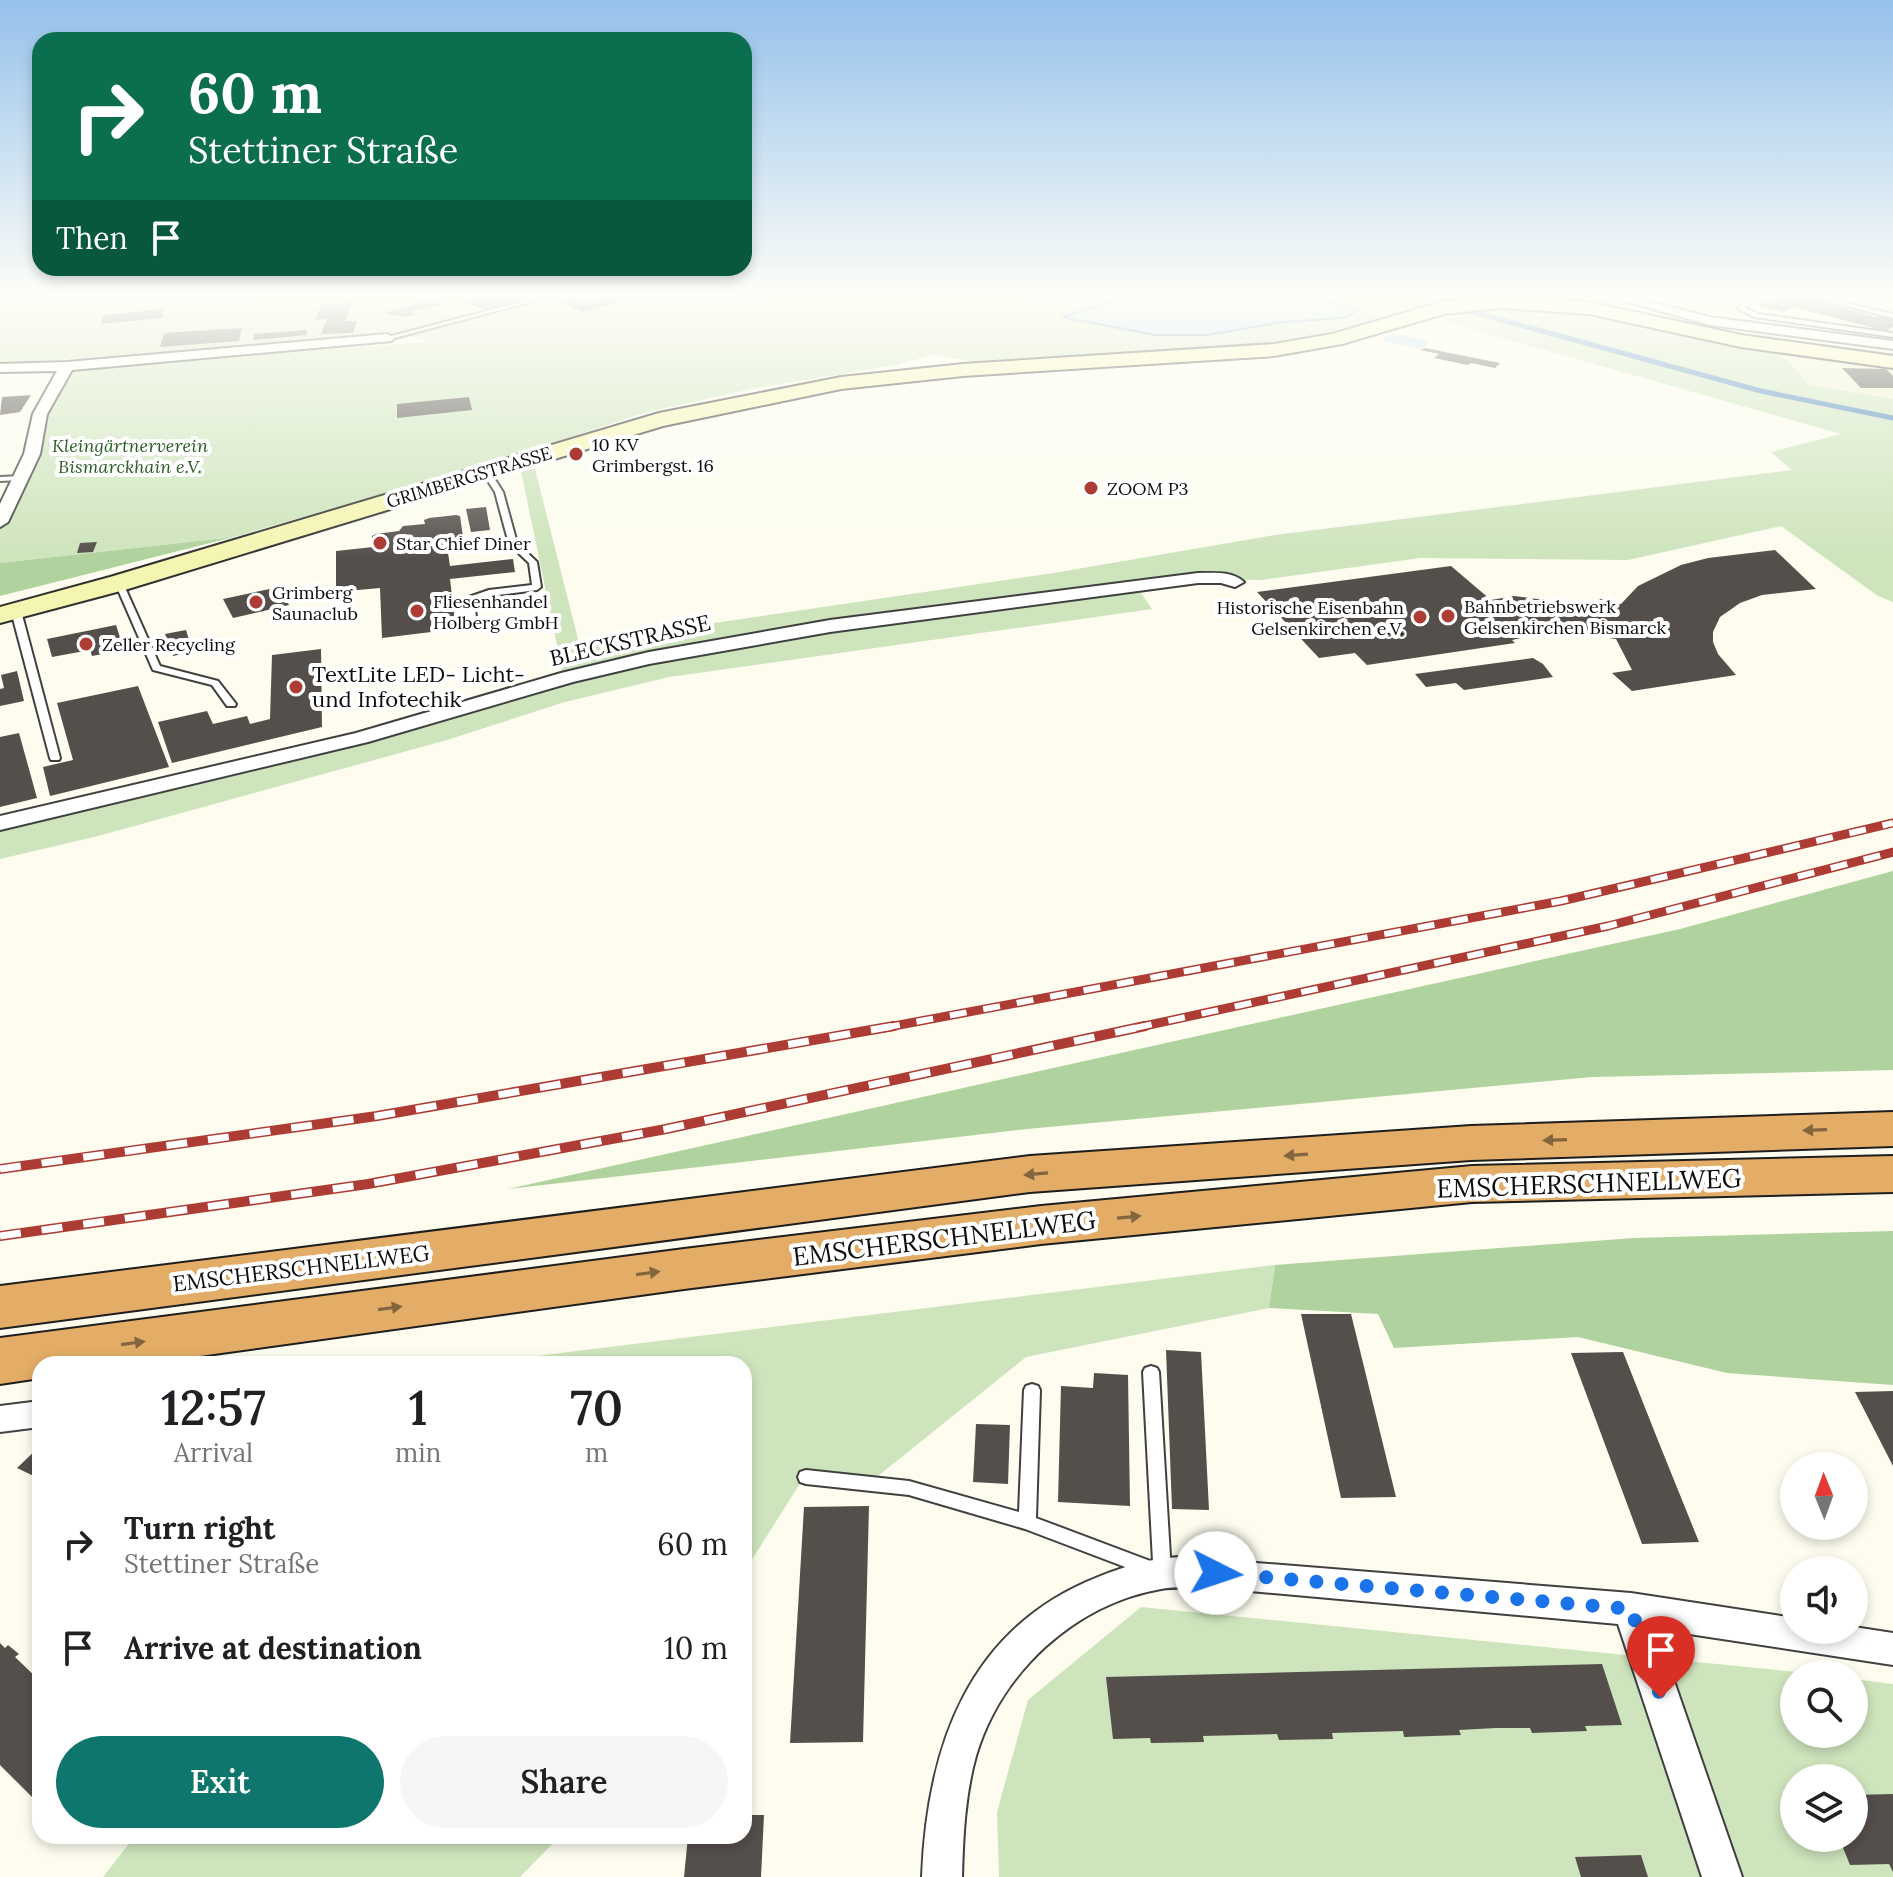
<!DOCTYPE html>
<html lang="en">
<head>
<meta charset="utf-8">
<style>
  :root { --surface:#fff; --page:#f6f6f6; --text:#202124; --muted:#757577; --accent:#0f766e }
  body { margin:0; font-family:Lora,serif; background:var(--page); color:var(--text); height:100vh; display:flex; flex-direction:column; font-size:30px; white-space:nowrap }
  * { box-sizing:border-box; margin:0 }
  p { font-size:26px; color:var(--muted) }
  .icon { flex:none; width:44px; height:44px; fill:none; stroke:currentColor; stroke-width:2; stroke-linecap:round; stroke-linejoin:round }
  .map { position:relative; flex:1; overflow:hidden }
  .side { position:absolute; left:32px; top:1356px; width:720px; height:488px; display:flex; flex-direction:column; background:var(--surface); border-radius:24px; box-shadow:0 4px 12px #0003 }
  .side>* { flex:none }
  .hud { position:absolute; left:32px; top:32px; width:720px; height:244px; border-radius:24px; box-shadow:0 4px 12px #0003; background:#0b6e4f; color:#fff; overflow:hidden }
  .needle { width:52px; rotate:359deg }
  .fabs { position:absolute; left:1780px; top:1452px; display:grid; gap:16px }
  .fabs a { display:grid; place-items:center; width:88px; height:88px; border-radius:50%; background:var(--surface); box-shadow:0 4px 12px #0003; font-size:40px }
  .pin { position:absolute; display:grid; place-items:center; width:68px; height:68px; color:#fff; margin:-82px -34px; border-radius:50% 50% 50% 0; rotate:-45deg; box-shadow:0 0 8px #0007 }
  .pin .icon { rotate:45deg }
  .me { position:absolute; width:88px; margin:-44px; rotate:94deg; stroke-linejoin:round; filter:drop-shadow(0 0 6px #0008) }
  .turn { display:flex; align-items:center; gap:28px; height:168px; padding:0 24px; font-size:36px }
  .turn .icon { width:104px; height:104px; stroke-width:2.5 }
  .turn b { display:block; font-size:56px; line-height:68px }
  .then { display:flex; align-items:center; height:76px; padding:0 24px; background:#0003; gap:16px; font-size:30px }
  .eta { display:flex; justify-content:space-evenly; align-items:center; height:136px; text-align:center }
  .eta b { font-size:48px; font-weight:600; line-height:56px }
  .action { display:flex; gap:16px; margin-top:auto; padding:16px 24px }
  .action a { flex:1; height:92px; border-radius:48px; background:var(--accent); color:#fff; font-size:32px; font-weight:600; line-height:92px; text-align:center }
  .action a+a { background:var(--page); color:var(--text) }
  ul { padding:0; list-style:none }
  li { display:flex; align-items:center; gap:24px; height:104px; padding:0 24px }
  li div { flex:1 }
  li b { display:block; font-size:30px }
  li em { font-style:normal }
  .map>svg:first-child { display:block }
  .farmland { fill:#f0f0d2 }
  .green { fill:#cde4bc; fill-rule:evenodd }
  .forest { fill:#b0d29e }
  .water { fill:#b9d5ef; stroke:#4983bd; stroke-width:2 }
  .lines { fill:none; stroke-linecap:round; stroke-linejoin:round }
  .stream { stroke:#4983bd; stroke-width:5 }
  .canal { fill:#b9d5ef; fill-rule:evenodd }
  .building { fill:#544f4b }
  .lane-casing { stroke:#404040; stroke-width:4 }
  .street-casing { stroke:#404040; stroke-width:4 }
  .secondary-casing { stroke:#2f2f2f; stroke-width:4 }
  .highway-casing { stroke:#1e1e1e; stroke-width:4 }
  .lane { fill:#fff; fill-rule:evenodd }
  .street { fill:#fff; fill-rule:evenodd }
  .secondary { fill:#f5f5b2; fill-rule:evenodd }
  .highway { fill:#e3ad67; fill-rule:evenodd }
  .rail-far1-casing { stroke:#ad3c35; stroke-width:9 }
  .rail-casing { stroke:#ad3c35; stroke-width:10 }
  .rail-far1 { stroke:#fff; stroke-width:6; stroke-dasharray:17; stroke-linecap:butt }
  .rail { stroke:#fff; stroke-width:7; stroke-dasharray:21; stroke-linecap:butt }
  .oneway { fill:#83653e }
  .route { stroke:#1a73e8; stroke-width:14; stroke-dasharray:0 25.2 }
  .poi-dot { fill:#ad3c35; stroke:#fff; stroke-width:3 }
  .labels { text-anchor:middle; dominant-baseline:central; stroke-width:8; stroke-linejoin:round; paint-order:stroke }
  .far-poi-label { font-size:18px; fill:#0d0d0d; stroke:#fff; text-anchor:start }
  .far-park-label { font-size:18px; font-style:italic; fill:#2b5d25; stroke:#fff }
  .far-street-label { font-size:18px; fill:#0d0d0d; stroke:#fff }
  .street-label { font-size:22px; fill:#0d0d0d; stroke:#fff }
  .poi-label { font-size:22px; fill:#0d0d0d; stroke:#fff; text-anchor:start }
  .near-street-label { font-size:26px; fill:#0d0d0d; stroke:#fff }
</style>
</head>
<body>
<div class="map">
<svg width="1893" height="1877" viewBox="0 0 1893 1877">
  <rect width="100%" height="100%" fill="#fdfcef"/>
  <!-- farmland -->
  <path class="farmland" d="M1778,350L1893,364V399L1809,385Z"/>
  <!-- green -->
  <g class="green">
    <path d="M0,297H1573L1721,330L1893,353V359L1716,332L1590,303L1544,298H1489L1302,343L987,365L934,354L897,365L756,388L644,413L520,454L234,537L0,563V529L42,414L69,367L429,342L409,335L0,364Z"/>
    <path d="M1515,308L1593,312L1694,337L1778,350L1809,385L1893,399V602L1878,596L1781,526L1628,560L1420,558L1261,580L1221,579L1138,589L1152,609L669,677L565,702L447,740L98,836L0,859V825L359,742L563,674L521,471L535,469L579,643L1054,573L1275,535L1792,470L1771,452L1841,434L1442,321L1447,319L1436,316Z"/>
    <path d="M1275,1265L1269,1308L1026,1357L878,1476L801,1482L744,1572V1364H471Z"/>
    <path d="M1141,1607L1817,1674H1794V1734H1854V1679L1893,1684V1877H999L997,1812L1028,1700ZM1794,1778H1854V1838H1794Z"/>
    <path d="M135,1836H560L520,1877H103Z"/>
  </g>
  <!-- forest -->
  <g class="forest">
    <path d="M234,537L0,596V563Z"/>
    <path d="M1893,871V1070L1592,1077L1027,1129L508,1189L1680,929Z"/>
    <path d="M1893,1231V1385L1727,1373L1578,1337L1394,1348L1378,1314L1269,1308L1275,1265L1634,1238Z"/>
  </g>
  <!-- water -->
  <path class="water" d="M1125,297H1317L1360,310L1343,318L1283,322L1207,335H1155L1062,317Z"/>
  <g class="lines">
    <!-- stream -->
    <path class="stream" d="M1418,297L1761,391L1893,418"/>
    <!-- canal -->
    <path class="canal" d="M1391,333L1426,340L1429,344L1420,349L1385,342L1382,338Z"/>
  </g>
  <!-- building -->
  <g class="building">
    <path d="M481,297H527V298L490,308H479L466,303Z"/>
    <path d="M573,297L589,303L612,297L635,298L582,312L558,301Z"/>
    <path d="M1778,297H1805L1876,317L1880,315L1893,318V327L1885,331L1793,307L1783,312L1757,305Z"/>
    <path d="M432,299L443,305L411,312L416,314L405,317L385,313Z"/>
    <path d="M352,303L345,321H357L353,333L321,334L327,319L315,320L322,304Z"/>
    <path d="M164,309L163,318L101,324L103,315Z"/>
    <path d="M242,328L239,341L160,347L164,333Z"/>
    <path d="M307,330V335L253,340L254,334Z"/>
    <path d="M1425,348L1500,363L1495,368L1471,363L1468,365L1434,358L1439,354L1420,350Z"/>
    <path d="M1842,368L1886,369L1893,376V388H1861Z"/>
    <path d="M31,395L20,412L0,415L2,397Z"/>
    <path d="M469,397L472,410L397,418V404Z"/>
    <path d="M486,507L490,530L471,532L466,509Z"/>
    <path d="M456,515L460,516L463,537L446,540L450,566L513,559L515,572L450,579L456,629L382,638L380,588L336,592V551L373,547L372,536L376,534L399,531L403,526L425,524L424,520L429,518Z"/>
    <path d="M97,542L93,552L77,553L80,543Z"/>
    <path d="M1775,550L1816,589L1762,595L1740,603L1720,617L1713,632V642L1718,654L1736,675L1632,691L1612,673L1632,670L1616,639L1535,627L1512,630L1521,638L1512,640L1515,643L1367,665L1355,653L1319,658L1257,592L1451,566L1491,600L1514,596L1596,607L1600,599L1621,604L1638,586L1681,565L1708,558Z"/>
    <path d="M279,587L289,605L233,618L223,599Z"/>
    <path d="M116,625L124,650L92,656L90,650L52,657L47,639Z"/>
    <path d="M186,630L190,643L214,638L217,646L173,656L165,634Z"/>
    <path d="M321,649L322,727L172,763L158,722L207,711L213,724L247,716L250,724L270,719L272,655Z"/>
    <path d="M1533,658L1543,664L1553,677L1464,690L1456,683L1426,687L1415,674Z"/>
    <path d="M17,671L24,701L0,706V689L4,688L1,675Z"/>
    <path d="M138,686L169,767L50,796L43,767L73,760L57,703Z"/>
    <path d="M19,733L37,798L0,807V737Z"/>
    <path d="M1301,1314H1351L1396,1497L1341,1498Z"/>
    <path d="M1166,1350L1201,1352L1209,1510L1172,1509Z"/>
    <path d="M1623,1352L1659,1443L1699,1542L1642,1544L1571,1353Z"/>
    <path d="M1094,1373L1128,1375L1130,1506L1058,1502L1061,1386L1093,1388Z"/>
    <path d="M1893,1391V1466L1855,1392Z"/>
    <path d="M976,1424L1010,1425L1008,1484L973,1482Z"/>
    <path d="M40,1446V1479L17,1468Z"/>
    <path d="M869,1506L863,1742L790,1743L804,1507Z"/>
    <path d="M0,1643L5,1648L8,1645L19,1654L15,1657L40,1681V1805L0,1765Z"/>
    <path d="M1602,1664L1622,1725L1585,1726L1587,1731L1532,1733L1530,1728H1496L1459,1730L1461,1735L1404,1737L1403,1731L1332,1733L1333,1739L1279,1740L1277,1734L1203,1736L1204,1742L1151,1743L1150,1738L1113,1739L1106,1677Z"/>
    <path d="M1893,1794V1872L1889,1864L1850,1865L1839,1838H1854V1795Z"/>
    <path d="M744,1815H764L761,1877H684L688,1836H744Z"/>
    <path d="M1641,1855L1648,1877H1581L1575,1857Z"/>
  </g>
  <g class="lines">
    <!-- lane casing -->
    <g class="lane-casing">
      <g id="lane">
        <path d="M540,297H549L387,340L384,338Z"/>
        <path d="M1752,297H1759L1745,308L1758,314L1893,333V337L1754,317L1737,308Z"/>
        <path d="M1812,297H1821L1893,314V318Z"/>
        <path d="M483,470H489L503,492L517,543L537,562L541,587L537,590L490,596L474,601L476,617L471,620L466,617V598L489,590L532,585L529,563L509,544L495,492L482,472Z"/>
        <path d="M23,476V480H20L0,481V477Z"/>
        <path d="M119,580L123,583L160,666L218,681L236,704L235,706H227L212,685L153,670L115,583Z"/>
        <path d="M16,608L21,611L60,758L59,760H51L50,758L11,611Z"/>
        <path d="M1151,1366L1157,1368L1159,1372L1171,1573L1168,1578L1162,1581L1025,1529L909,1495L806,1484L800,1482L798,1477L800,1472L806,1470L909,1481L1019,1512L1024,1390L1026,1386L1032,1384L1038,1386L1040,1390L1036,1518L1153,1562L1143,1372L1145,1368Z"/>
      </g>
    </g>
    <!-- street casing -->
    <g class="street-casing">
      <g id="street">
        <path d="M1610,297H1630L1710,317L1893,341V349L1710,325Z"/>
        <path d="M387,334L394,338L392,341L72,370L47,414L40,454L8,522L0,527V504L24,454L33,414L57,371L0,372V364L67,362Z"/>
        <path d="M1198,573C1214,573 1232,571 1244,582L1235,587L1221,583H1198L830,632L649,664L573,682L368,742L0,830V816L356,733L561,673L649,652L830,620Z"/>
        <path d="M40,1401V1427L0,1432V1406Z"/>
        <path d="M1181,1557L1631,1593L1794,1618V1630H1854V1627L1893,1633V1665L1656,1629L1742,1877H1702L1618,1624L1216,1588C1198,1588 1179,1586 1161,1589C1075,1604 1001,1672 976,1756C965,1795 963,1837 962,1877H922C927,1747 968,1628 1098,1577C1125,1566 1152,1558 1181,1557Z"/>
      </g>
    </g>
    <!-- secondary casing -->
    <g class="secondary-casing">
      <path id="secondary" d="M1498,297L1589,302L1741,335L1893,356V368L1741,347L1589,314L1502,308L1444,314L1342,344L1274,356L963,376L841,389L663,426L128,589L0,623V607L110,577L659,413L841,377L963,364L1274,344L1332,334L1442,302Z"/>
    </g>
    <!-- highway casing -->
    <g class="highway-casing">
      <g id="highway">
        <path d="M1893,1112V1146L1471,1160L1030,1192L0,1328V1286L1030,1156L1471,1126Z"/>
        <path d="M1893,1156V1192L1472,1202L1041,1244L684,1289L142,1364H40V1378L0,1384V1338L684,1249L1041,1206L1472,1166Z"/>
      </g>
    </g>
    <!-- lane -->
    <use href="#lane" class="lane"/>
    <!-- street -->
    <use href="#street" class="street"/>
    <!-- secondary -->
    <use href="#secondary" class="secondary"/>
    <!-- highway -->
    <use href="#highway" class="highway"/>
    <!-- rail-far1 casing -->
    <g class="rail-far1-casing">
      <g id="rail-far1">
        <path d="M883,1028L1561,901L1893,823"/>
        <path d="M1135,1028L1608,926L1893,852"/>
      </g>
    </g>
    <!-- rail casing -->
    <g class="rail-casing">
      <g id="rail">
        <path d="M0,1169L377,1116L894,1026"/>
        <path d="M0,1236L368,1184L666,1129L1145,1026"/>
      </g>
    </g>
    <!-- rail-far1 -->
    <use href="#rail-far1" class="rail-far1"/>
    <!-- rail -->
    <use href="#rail" class="rail"/>
  </g>
  <!-- one-way arrows -->
  <defs><path id="oneway-solid" d="M-6-.8H1V-3.2L6.5 0L1 3.2V.8H-6Z" transform="scale(2)"/></defs>
  <g class="oneway">
    <use href="#oneway-solid" transform="translate(1815 1130) rotate(178)"/>
    <use href="#oneway-solid" transform="translate(1555 1140) rotate(178)"/>
    <use href="#oneway-solid" transform="translate(1296 1155) rotate(176)"/>
    <use href="#oneway-solid" transform="translate(1036 1174) rotate(175)"/>
    <use href="#oneway-solid" transform="translate(1129 1217) rotate(-5)"/>
    <use href="#oneway-solid" transform="translate(648 1273) rotate(-8)"/>
    <use href="#oneway-solid" transform="translate(390 1308) rotate(-8)"/>
    <use href="#oneway-solid" transform="translate(133 1343) rotate(-8)"/>
  </g>
  <!-- sky -->
  <linearGradient id="sky" x2="0" y2="1"><stop stop-color="#95c1eb"/><stop offset="0.53" stop-color="#fefef8"/><stop offset="1" stop-color="#fefef8" stop-opacity="0"/></linearGradient>
  <rect width="1893" height="559" fill="url(#sky)"/>
  <g class="lines">
    <!-- route -->
    <path class="route" d="M1216,1573L1631,1609L1661,1698"/>
  </g>
  <!-- markers -->
  <g class="poi-dot">
    <circle cx="576" cy="454" r="8"/>
    <circle cx="1091" cy="488" r="8"/>
    <circle cx="380" cy="543" r="8"/>
    <circle cx="256" cy="602" r="8"/>
    <circle cx="417" cy="611" r="8"/>
    <circle cx="1448" cy="616" r="8"/>
    <circle cx="1420" cy="617" r="8"/>
    <circle cx="86" cy="644" r="8"/>
    <circle cx="296" cy="687" r="8"/>
  </g>
  <g class="labels">
    <!-- far-poi labels -->
    <g class="far-poi-label">
      <text x="592" y="444">10 KV<tspan x="592" dy="21">Grimbergst. 16</tspan></text>
      <text x="1107" y="488">ZOOM P3</text>
      <text x="396" y="543">Star Chief Diner</text>
      <text x="272" y="592">Grimberg<tspan x="272" dy="21">Saunaclub</tspan></text>
      <text x="433" y="601">Fliesenhandel<tspan x="433" dy="21">Holberg GmbH</tspan></text>
      <text x="1464" y="606">Bahnbetriebswerk<tspan x="1464" dy="21">Gelsenkirchen Bismarck</tspan></text>
      <text x="1404" y="607" text-anchor="end">Historische Eisenbahn<tspan x="1404" dy="21">Gelsenkirchen e.V.</tspan></text>
      <text x="102" y="644">Zeller Recycling</text>
    </g>
    <!-- far-park labels -->
    <g class="far-park-label">
      <text x="130" y="445">Kleingärtnerverein<tspan x="130" dy="21">Bismarckhain e.V.</tspan></text>
    </g>
    <!-- far-street labels -->
    <g class="far-street-label">
      <text transform="translate(469 477) rotate(-17)">GRIMBERGSTRASSE</text>
    </g>
    <!-- street labels -->
    <g class="street-label">
      <text transform="translate(630 640) rotate(-13)">BLECKSTRASSE</text>
      <text transform="translate(301 1268) rotate(-7)">EMSCHERSCHNELLWEG</text>
    </g>
    <!-- poi labels -->
    <g class="poi-label">
      <text x="312" y="674">TextLite LED- Licht-<tspan x="312" dy="25">und Infotechik</tspan></text>
    </g>
    <!-- near-street labels -->
    <g class="near-street-label">
      <text transform="translate(1589 1183) rotate(-2)">EMSCHERSCHNELLWEG</text>
      <text transform="translate(944 1238) rotate(-7)">EMSCHERSCHNELLWEG</text>
    </g>
  </g>
</svg>
<div class="fabs">
<a><svg class="needle" viewBox="-14 -14 28 28"><path d="M0-13l5 13h-10z" fill="#e53935"/><path d="M0 13l5-13h-10z" fill="#757577"/></svg></a>
<a><svg class="icon" aria-label="sound" viewBox="0 0 24 24"><path d="M4 9h4l5-4v14l-5-4H4zM17 9q2 3 0 6"/></svg></a>
<a><svg class="icon" aria-label="search" viewBox="0 0 24 24"><circle cx="10" cy="10" r="6"/><path d="M15 15l6 6"/></svg></a>
<a><svg class="icon" aria-label="layers" viewBox="0 0 24 24"><path d="M12 4l9 5-9 5-9-5zM3 14l9 5 9-5"/></svg></a>
</div>
<div class="pin" style="left:1661px;top:1698px;background:#d93025"><svg class="icon" aria-label="arrive" viewBox="0 0 24 24"><path d="M6 21V4h12l-3 4 3 4H6"/></svg></div>
<svg class="me" style="left:1216px;top:1573px" viewBox="-20 -20 40 40"><circle r="19" fill="#fff"/><path d="M0-13L10 11 0 6-10 11z" fill="#1a73e8"/></svg>
<div class="hud">
<div class="turn"><svg class="icon" aria-label="right" viewBox="0 0 24 24"><path d="M7 20v-9h11M14 6l5 5-5 5"/></svg><div><b>60 m</b>Stettiner Straße</div></div>
<div class="then">Then<svg class="icon" aria-label="arrive" viewBox="0 0 24 24"><path d="M6 21V4h12l-3 4 3 4H6"/></svg></div>
</div>
<section class="side">
<div class="eta">
<div><b>12:57</b><p>Arrival</p></div>
<div><b>1</b><p>min</p></div>
<div><b>70</b><p>m</p></div>
</div>
<ul>
<li><svg class="icon" aria-label="right" viewBox="0 0 24 24"><path d="M7 20v-9h11M14 6l5 5-5 5"/></svg><div><b>Turn right</b><p>Stettiner Straße</p></div><em>60 m</em></li>
<li><svg class="icon" aria-label="arrive" viewBox="0 0 24 24"><path d="M6 21V4h12l-3 4 3 4H6"/></svg><div><b>Arrive at destination</b></div><em>10 m</em></li>
</ul>
<div class="action"><a>Exit</a><a>Share</a></div>
</section>
</div>
</body>
</html>
